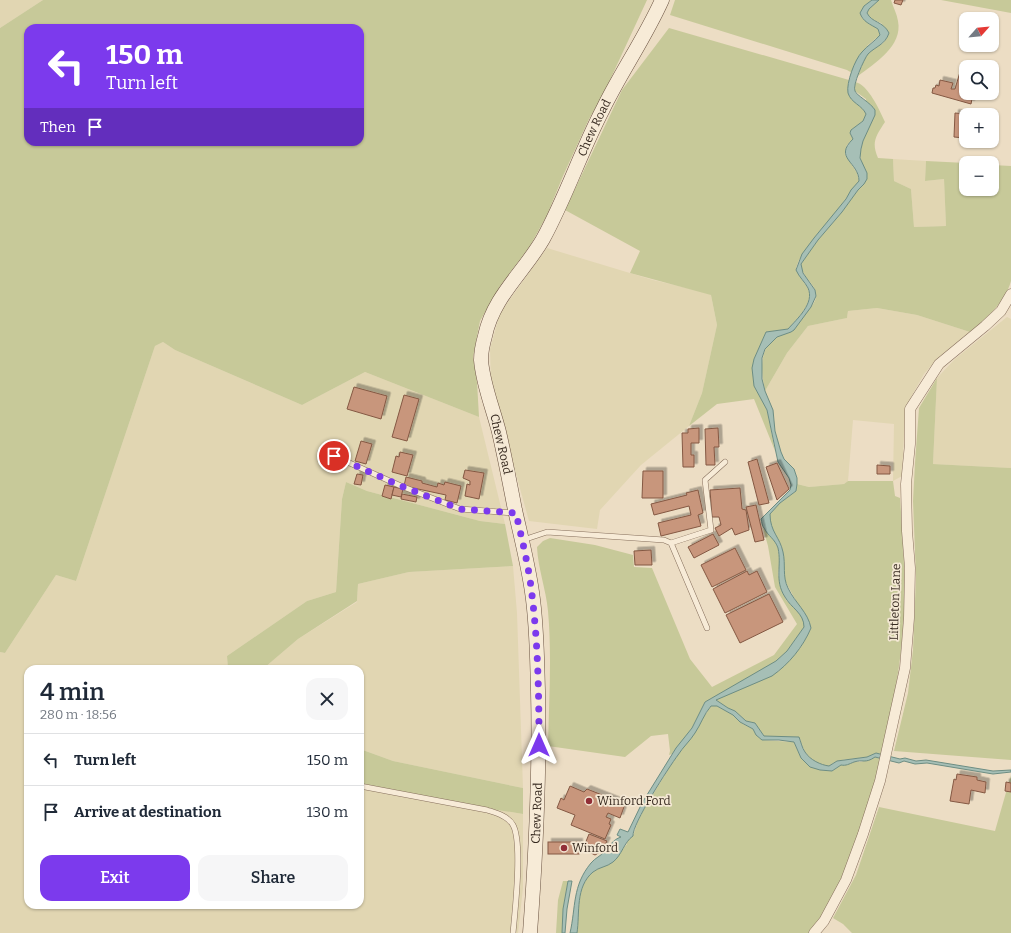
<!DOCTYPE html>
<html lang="en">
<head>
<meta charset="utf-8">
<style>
  :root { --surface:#fff; --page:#f6f6f7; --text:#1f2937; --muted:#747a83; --line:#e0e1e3; --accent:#7c3aed }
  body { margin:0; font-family:Bitter,serif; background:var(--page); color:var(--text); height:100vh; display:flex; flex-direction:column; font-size:15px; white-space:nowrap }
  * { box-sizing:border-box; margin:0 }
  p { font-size:13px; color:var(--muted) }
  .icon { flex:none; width:22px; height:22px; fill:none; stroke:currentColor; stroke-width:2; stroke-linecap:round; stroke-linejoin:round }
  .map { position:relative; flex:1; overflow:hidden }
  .panel { position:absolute; left:24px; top:665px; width:340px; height:244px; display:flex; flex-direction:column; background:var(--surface); border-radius:12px; box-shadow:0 1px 3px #0004 }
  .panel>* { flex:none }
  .guide { position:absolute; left:24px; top:24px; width:340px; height:122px; border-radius:12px; box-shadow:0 1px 3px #0004; background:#7c3aed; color:#fff; overflow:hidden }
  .needle { width:26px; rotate:63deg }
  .buttons { position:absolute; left:959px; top:12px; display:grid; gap:8px }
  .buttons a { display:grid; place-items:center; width:40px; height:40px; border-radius:8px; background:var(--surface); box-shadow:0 1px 3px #0004; font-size:20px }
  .pin { position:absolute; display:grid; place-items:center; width:34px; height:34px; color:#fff; margin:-17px; border:2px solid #fff; border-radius:50%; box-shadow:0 1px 4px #0007 }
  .me { position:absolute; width:44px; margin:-22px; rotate:0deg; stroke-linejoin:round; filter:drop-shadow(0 0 3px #0008) }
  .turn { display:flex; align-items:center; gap:14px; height:84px; padding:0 16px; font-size:18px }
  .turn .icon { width:52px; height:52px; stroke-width:2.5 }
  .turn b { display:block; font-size:28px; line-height:34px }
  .then { display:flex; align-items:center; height:38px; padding:0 16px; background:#0003; gap:8px; font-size:15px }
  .round { display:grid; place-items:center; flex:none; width:42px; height:42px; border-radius:12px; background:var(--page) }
  .headline { display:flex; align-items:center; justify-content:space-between; height:68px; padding:0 16px }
  h1 { font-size:24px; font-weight:600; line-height:30px }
  .primary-button { display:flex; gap:8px; margin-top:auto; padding:8px 16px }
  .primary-button a { flex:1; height:46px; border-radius:12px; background:var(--accent); color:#fff; font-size:16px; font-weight:600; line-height:46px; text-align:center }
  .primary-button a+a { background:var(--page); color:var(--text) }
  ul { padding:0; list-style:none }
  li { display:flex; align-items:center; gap:12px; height:52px; padding:0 16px; border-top:1px solid var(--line) }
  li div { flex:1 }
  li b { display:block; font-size:15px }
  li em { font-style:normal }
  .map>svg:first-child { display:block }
  .farmland { fill:#e1d6b2 }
  .green { fill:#c7c999; fill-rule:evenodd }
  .water { fill:#a6bfb6; stroke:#6d8d83 }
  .building { fill:#c8967c; stroke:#845843; filter:url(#shadow) }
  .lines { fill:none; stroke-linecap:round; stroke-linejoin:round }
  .lane-casing { stroke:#866f5c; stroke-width:6 }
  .street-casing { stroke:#866f5c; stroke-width:11 }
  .secondary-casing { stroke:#68503f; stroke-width:15 }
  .lane { stroke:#f7ebd7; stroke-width:5 }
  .street { stroke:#f7ebd7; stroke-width:10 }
  .secondary { stroke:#f7ebd7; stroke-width:14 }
  .route { stroke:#7c3aed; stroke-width:7; stroke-dasharray:0 12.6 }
  .poi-dot { fill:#922f37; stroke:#f4e8d4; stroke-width:1.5 }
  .labels { text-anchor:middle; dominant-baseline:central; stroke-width:3.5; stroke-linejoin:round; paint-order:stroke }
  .street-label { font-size:12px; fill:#36291f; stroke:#f4e8d4 }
  .poi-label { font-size:12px; fill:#36291f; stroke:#f4e8d4; text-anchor:start }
</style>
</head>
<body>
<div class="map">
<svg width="1011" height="933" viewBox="0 0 1011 933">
  <defs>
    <filter id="shadow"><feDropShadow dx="3.5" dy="-3.5" stdDeviation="0" flood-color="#0004"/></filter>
  </defs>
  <rect width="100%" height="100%" fill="#ecddc4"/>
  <!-- farmland -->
  <g class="farmland">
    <path d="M0,0H43L0,28Z"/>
    <path d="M893,159L926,161L925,181L944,179L946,226L914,227L911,189L894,181Z"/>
    <path d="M547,248L653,280L708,293L711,295L717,325L702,393L689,426L641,465L600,510L597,529L529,521L491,384L490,349L500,313Z"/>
    <path d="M877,308L917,315L970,332L936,360L924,374L911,397L905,414L902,476L893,481L894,424L853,420L848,481L844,484L809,487L797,484V478L794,469L784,459L781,452L775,431L774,417L765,391L787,353L808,326L847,318L848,311Z"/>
    <path d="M1007,317L1011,319V468L933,464L937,378L955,359Z"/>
    <path d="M163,342L175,350L302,405L365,372L479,417L505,524L480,521L367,491L346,482L342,499L336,592L307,601L227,656L228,669H28V905H360V787L523,814V888L518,933H0V652L5,653L56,575L76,581L155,346Z"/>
    <path d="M513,566L517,613L523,788L393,761L360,749V669H265L264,668L298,639L357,602L358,584L409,572Z"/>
  </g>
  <!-- green -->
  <g class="green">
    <path d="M43,0H647L603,95L589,119L563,176L547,215L530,246L500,286L480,321L473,357L477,382L479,417L365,372L302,405L175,350L163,342L155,346L76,581L56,575L5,653L0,652V28ZM28,28H360V142H28Z"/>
    <path d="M675,0H872L864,6L860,13L862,18L878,29L880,35L868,45L852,73L847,70L670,15Z"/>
    <path d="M879,0H891C893,7 897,14 898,21C903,46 875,63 858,76C860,70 864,59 867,55C875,45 884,48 889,33L881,23L871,19L867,13L869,9Z"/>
    <path d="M941,0H1011V13Z"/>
    <path d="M669,28L849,80C844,103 859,99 866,114L863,121L851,130L850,133L853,139L847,145L845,154L857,173L859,181L833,216L814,238L799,260L796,268C798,276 803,280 807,287C816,301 797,319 788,329L766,332L754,359L753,377L756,390L765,404L767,410L775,451L754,399L717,404L689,426L702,393L717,325L711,295L630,273L640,251L565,210L622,90Z"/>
    <path d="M855,82C868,84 880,111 885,122C876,136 871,142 878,158L893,159L894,181L911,189L914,227L946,226L944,179L925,181L926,161L966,163V189H992V165L1011,166V281C1005,302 987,318 970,332L917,315L877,308L848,311L847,318L808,326L787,353L765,391C761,372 758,346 779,335C783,333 788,334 791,332C796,329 802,318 806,313C810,308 815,303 816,297C818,285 801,277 801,264L818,240L842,212L858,190L864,184L867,173L862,164L860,155L863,141L868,130L866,99L855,91Z"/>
    <path d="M937,378L933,464L1011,468V760L894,751L908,693L913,650L916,577L913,501L915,463L919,408Z"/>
    <path d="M848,481H893L895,496L900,498C903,539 906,579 904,619C901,665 892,710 883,754L876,753L867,757L842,760L833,763L829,767C812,763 804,755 800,739L796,737L764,736L755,723L746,721L735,711L728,708L716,700L779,671L801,647L811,628L785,581L782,547L773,531L770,523V514L780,503L796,491L797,484L809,487L844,484Z"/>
    <path d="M346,482L367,491L480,521L505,524L513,566L409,572L358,584L357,601L298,639L264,668L265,669H228L227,656L307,601L336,592L342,499Z"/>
    <path d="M763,528L774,540L778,548L780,562L778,574L786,600L803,617L804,622V627L787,651L776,661L767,668L705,702L692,728L672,754L669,755L670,751L668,734L651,736L625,757L548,746C549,701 552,655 548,611C546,589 538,569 537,547L543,541L550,538L595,545L633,555L634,567L652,568L690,659L712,687L774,655L797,624L775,587L768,546Z"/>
    <path d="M711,706H717L733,715L743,724L753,729L756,735L762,740L794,742L801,758L820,770L832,771L841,765H846L854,762H861L875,757L883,759L848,865L821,921L811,933H577C580,913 575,885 594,871C599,867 606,867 611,863C617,858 622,850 627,844V841L633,836L637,824L644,809L671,765Z"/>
    <path d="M360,749L393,761L523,788V814L360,788Z"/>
    <path d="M1011,775V933H852L843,924L833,918L856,875L879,807L995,831Z"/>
    <path d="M563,881H568L563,909L562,933H556L558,900Z"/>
  </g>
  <!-- water -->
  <g class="water">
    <path d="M872,0H879L869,9L867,13C872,23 883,21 889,33C885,45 876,46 868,54C864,59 852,86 855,91C856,95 871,103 875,110V115L863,141L861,149L860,158L867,173V179L864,184L858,190L842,212L818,240L801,264L803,273L815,290L816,296L811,307L794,330L791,332L777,337L765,349L762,358V379L765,391L773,410L775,431L781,452L784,459L794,469L797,478V484L796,491L780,503L770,514C770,532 780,537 783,552C786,565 782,576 788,588C795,603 808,612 811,628C803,647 789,664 772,676L716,700L728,708L735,711L746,721L755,723L764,736L799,737C801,742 802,748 805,752C810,760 821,765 829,766L837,761L867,757L876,753L900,759L905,758L916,761L926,760L993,771L1011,770V772L993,774L927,763L915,764L904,761L899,763L875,757C865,764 863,759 854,762C849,764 846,766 841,765L832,771L820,770L810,767L801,758L794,742L779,740H762L756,735L753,729L740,722L733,715L717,706H711C704,714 701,724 695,733C690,741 683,747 678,755C669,767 632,824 633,836C624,842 622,855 613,862C607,867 599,867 593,872C575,887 580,913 577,933H570C576,907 572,886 591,863C595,858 601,856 605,851C611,845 612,840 621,837L617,835L620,829L628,832L642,803L676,748L692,728L705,702L776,661L787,651L804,627C804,613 791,608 785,597C774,580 782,566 778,548C775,539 768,536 764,528C762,526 762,522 761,519L790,490L791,485L789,478L778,462L767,410L754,386L752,368L754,359L766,332L788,329C797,319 815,303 808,288C805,282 799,277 796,270L802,254L814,238L846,199L851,190L859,181C859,162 833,158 853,139L850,133L851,130L863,121L866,114C862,105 851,103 848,93C846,83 855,59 862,52C867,46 875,41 880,35L878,29C870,24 863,22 860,13L864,6Z"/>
    <path d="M568,881H572L567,909L565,933H562L563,909Z"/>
  </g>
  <!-- building -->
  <g class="building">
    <path d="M895,0H903L901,5L894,3Z"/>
    <path d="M960,72L966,74V93L973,94L971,104L932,93L933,88H935L936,85L939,86L940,80L953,83L951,89H955Z"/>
    <path d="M955,113L966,114L965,138L954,137Z"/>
    <path d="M354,387L387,396L381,419L347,409Z"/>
    <path d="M404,395L419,399L407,441L392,437Z"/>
    <path d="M699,428V443H691V455H694V467H683L682,433H688V429Z"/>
    <path d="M718,428L719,447H714L715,465H706L705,429Z"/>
    <path d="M361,441L372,444L366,464L355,461Z"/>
    <path d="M400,452L413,455L407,476L392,472L396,456L399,457Z"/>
    <path d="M757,459L769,503L759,505L748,462Z"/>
    <path d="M777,463L789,489L777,500L766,467Z"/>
    <path d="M877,465L890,466V474H877Z"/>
    <path d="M465,470L484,473L479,499L465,496L467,484L470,485V481L463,478Z"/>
    <path d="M643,471H663V498H642Z"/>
    <path d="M357,474L363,475L361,485L354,484Z"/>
    <path d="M406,477L422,481V483L437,487L438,483L444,485L445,482L461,486L457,503L445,500L446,495L404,486Z"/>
    <path d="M385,485L394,487L391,499L382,496Z"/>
    <path d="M394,487L403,489L401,497L392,495Z"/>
    <path d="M740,488L742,509L746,510L749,530L735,535L732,528L719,536L715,528L721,525L719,517H712L710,490Z"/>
    <path d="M698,490L703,513L698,515L701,526L661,536L658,523L691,515L689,506L654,515L651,504L687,495L686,493Z"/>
    <path d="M402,494L417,497L416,502L401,499Z"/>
    <path d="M756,505L764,540L755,542L746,507Z"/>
    <path d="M713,534L719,545L694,558L688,547Z"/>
    <path d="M735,548L746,570L712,587L701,565Z"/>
    <path d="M651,550L652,565H635L634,551Z"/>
    <path d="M747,571L749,575L757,571L767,592L725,613L713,589Z"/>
    <path d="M769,594L783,622L740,643L726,615Z"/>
    <path d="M957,774L977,777V780L986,782L985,793L971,790L969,804L950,801L954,779L956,780Z"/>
    <path d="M1006,782L1011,783V792L1005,791Z"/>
    <path d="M570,786L584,792L587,789L625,804L620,818L608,813L606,817L611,819L609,824L611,825L605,839L571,825L575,815L557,808L561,798L564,800Z"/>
    <path d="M589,834L607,841L602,851L595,855L583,849Z"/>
    <rect x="548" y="842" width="31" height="12"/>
  </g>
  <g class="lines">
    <!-- lane casing -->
    <g class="lane-casing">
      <g id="lane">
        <path d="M334,456L401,486L460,509L515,513"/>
        <path d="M523,540L547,532L664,540L671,543L707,628"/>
        <path d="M671,543L711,530L705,480L725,462"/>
        <path d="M360,786L487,810C496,813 508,816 513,825C523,843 515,911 513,933"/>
      </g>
    </g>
    <!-- street casing -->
    <g class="street-casing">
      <path id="street" d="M814,933L824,921L846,880L863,834L880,781L905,668L909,618L910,568L907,531L906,484L910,444V409L939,364L985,326L1001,311L1011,294"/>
    </g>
    <!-- secondary casing -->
    <g class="secondary-casing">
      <g id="secondary">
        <path id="s1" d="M530,933C536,852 540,772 538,691C537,658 537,625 532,592C528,564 521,537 515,510C510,484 505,458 499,432C493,408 483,385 481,360C481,352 483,343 485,336C493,297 524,272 543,239C566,197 581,151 603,109C621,72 645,38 662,0"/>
      </g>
    </g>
    <!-- lane -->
    <use href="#lane" class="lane"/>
    <!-- street -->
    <use href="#street" class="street"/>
    <!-- secondary -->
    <use href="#secondary" class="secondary"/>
  </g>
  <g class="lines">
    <!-- route -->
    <path class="route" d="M334,456L401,486L460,509L516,513C522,540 529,567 532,595C538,644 539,695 539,745"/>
  </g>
  <!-- markers -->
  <g class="poi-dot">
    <circle cx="589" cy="801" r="4"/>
    <circle cx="564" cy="848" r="4"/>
  </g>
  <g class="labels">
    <!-- street labels -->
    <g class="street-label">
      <text stroke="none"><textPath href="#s1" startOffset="840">Chew Road</textPath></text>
      <text transform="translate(501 444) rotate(77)">Chew Road</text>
      <text transform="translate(895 602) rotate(-88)">Littleton Lane</text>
      <text stroke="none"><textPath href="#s1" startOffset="120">Chew Road</textPath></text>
    </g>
    <!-- poi labels -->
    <g class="poi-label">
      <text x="597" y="801">Winford Ford</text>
      <text x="572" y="848">Winford</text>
    </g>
  </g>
</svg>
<div class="buttons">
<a><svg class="needle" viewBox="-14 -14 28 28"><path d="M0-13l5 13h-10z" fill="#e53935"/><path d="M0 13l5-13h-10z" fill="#747a83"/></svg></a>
<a><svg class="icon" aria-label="search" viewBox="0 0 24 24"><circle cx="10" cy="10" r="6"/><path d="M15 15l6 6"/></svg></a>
<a>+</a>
<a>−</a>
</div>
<div class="pin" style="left:334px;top:456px;background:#d93025"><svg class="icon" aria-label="arrive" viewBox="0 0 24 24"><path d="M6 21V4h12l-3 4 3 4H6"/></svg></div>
<svg class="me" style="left:539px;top:745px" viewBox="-20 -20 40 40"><path d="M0-17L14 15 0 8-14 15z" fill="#7c3aed" stroke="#fff" stroke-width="4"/></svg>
<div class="guide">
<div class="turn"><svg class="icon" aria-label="left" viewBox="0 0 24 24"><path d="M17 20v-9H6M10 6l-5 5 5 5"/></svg><div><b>150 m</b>Turn left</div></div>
<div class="then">Then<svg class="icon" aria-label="arrive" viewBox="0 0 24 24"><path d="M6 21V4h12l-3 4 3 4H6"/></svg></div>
</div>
<section class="panel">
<div class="headline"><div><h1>4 min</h1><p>280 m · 18:56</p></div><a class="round"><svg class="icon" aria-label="close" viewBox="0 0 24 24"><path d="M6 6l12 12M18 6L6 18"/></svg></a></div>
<ul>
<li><svg class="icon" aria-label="left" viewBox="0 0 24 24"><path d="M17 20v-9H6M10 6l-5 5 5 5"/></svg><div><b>Turn left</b></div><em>150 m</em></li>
<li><svg class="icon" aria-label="arrive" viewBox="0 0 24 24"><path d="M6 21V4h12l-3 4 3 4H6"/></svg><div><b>Arrive at destination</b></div><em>130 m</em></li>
</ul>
<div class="primary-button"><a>Exit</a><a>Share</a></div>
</section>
</div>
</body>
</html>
